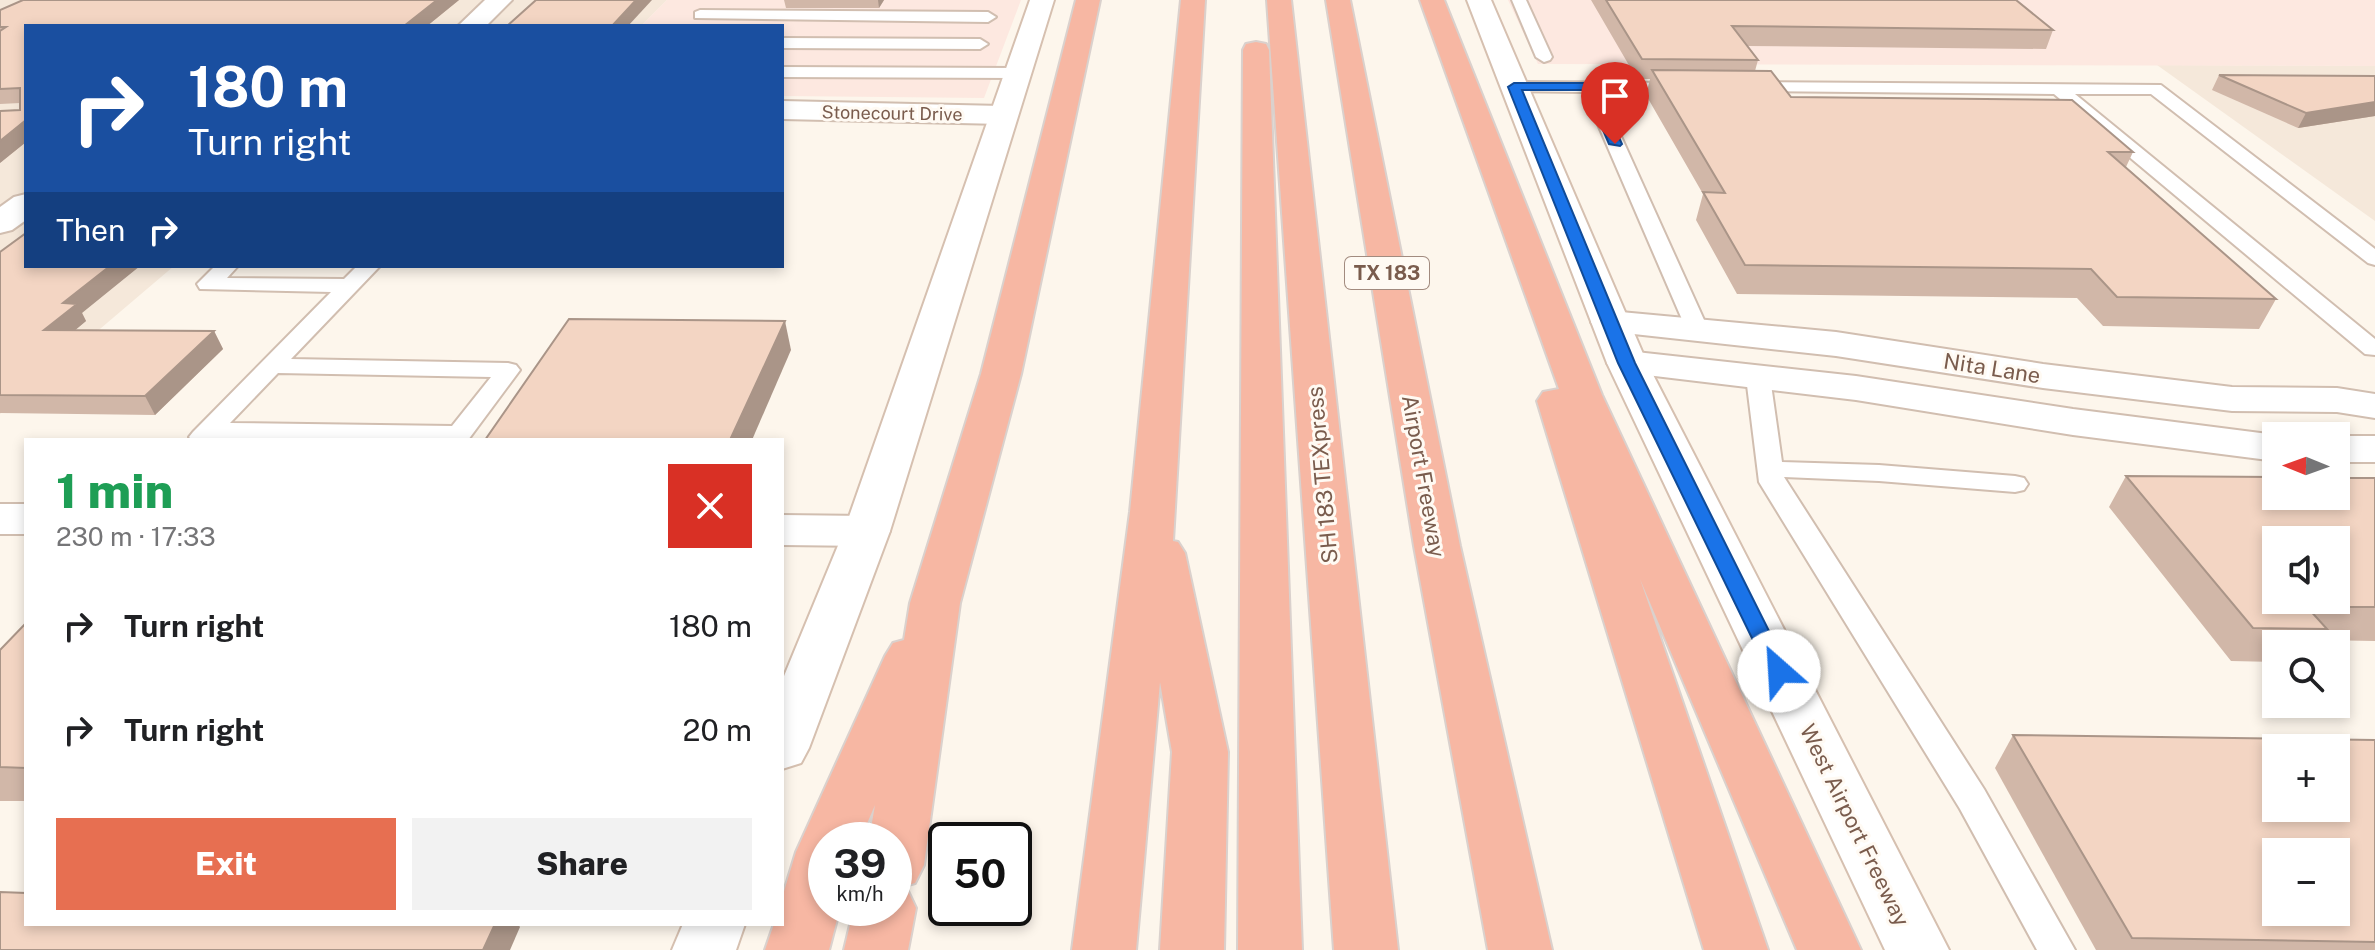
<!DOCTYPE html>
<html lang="en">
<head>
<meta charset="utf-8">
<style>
  :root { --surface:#fff; --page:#f2f2f2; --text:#202124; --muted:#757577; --accent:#e76f51 }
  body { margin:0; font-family:"Public Sans",sans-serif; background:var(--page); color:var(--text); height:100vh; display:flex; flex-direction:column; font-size:30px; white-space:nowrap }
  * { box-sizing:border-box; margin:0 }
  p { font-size:26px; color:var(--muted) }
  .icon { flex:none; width:44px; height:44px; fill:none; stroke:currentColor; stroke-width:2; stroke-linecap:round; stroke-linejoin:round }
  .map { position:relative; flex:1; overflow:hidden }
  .side { position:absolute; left:24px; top:438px; width:760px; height:488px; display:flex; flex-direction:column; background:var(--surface); border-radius:0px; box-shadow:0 4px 12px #0003 }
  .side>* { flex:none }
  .guide { position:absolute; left:24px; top:24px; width:760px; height:244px; border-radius:0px; box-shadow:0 4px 12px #0003; background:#1a4fa0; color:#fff; overflow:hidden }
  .needle { width:52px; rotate:271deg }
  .tools { position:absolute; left:2262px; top:422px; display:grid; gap:16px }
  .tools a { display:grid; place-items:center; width:88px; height:88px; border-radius:0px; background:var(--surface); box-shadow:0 4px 12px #0003; font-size:40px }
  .speed { position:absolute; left:808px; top:822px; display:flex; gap:16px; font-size:40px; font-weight:700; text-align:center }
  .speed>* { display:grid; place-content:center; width:104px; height:104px; border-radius:50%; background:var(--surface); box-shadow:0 4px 12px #0003; line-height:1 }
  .speed small { font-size:20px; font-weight:400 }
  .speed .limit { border:4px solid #111; border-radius:12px; background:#fff; color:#111 }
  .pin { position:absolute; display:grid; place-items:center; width:68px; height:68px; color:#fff; margin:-82px -34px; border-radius:50% 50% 50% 0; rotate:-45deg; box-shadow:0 0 8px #0007 }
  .pin .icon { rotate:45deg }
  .me { position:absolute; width:88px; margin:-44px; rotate:334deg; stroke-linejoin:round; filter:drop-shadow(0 0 6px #0008) }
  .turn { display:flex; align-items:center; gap:28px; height:168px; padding:0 32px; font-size:36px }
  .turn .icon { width:104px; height:104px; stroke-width:2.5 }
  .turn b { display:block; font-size:56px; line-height:68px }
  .then { display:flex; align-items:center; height:76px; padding:0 32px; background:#0003; gap:16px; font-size:30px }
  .round { display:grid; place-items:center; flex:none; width:84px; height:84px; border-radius:0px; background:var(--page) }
  .summary { display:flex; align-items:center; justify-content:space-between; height:136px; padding:0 32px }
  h1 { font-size:48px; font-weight:800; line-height:60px; color:#1e9e55 }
  .primary-button { display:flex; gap:16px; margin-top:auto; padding:16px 32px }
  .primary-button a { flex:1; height:92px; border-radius:0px; background:var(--accent); color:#fff; font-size:32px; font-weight:800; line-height:92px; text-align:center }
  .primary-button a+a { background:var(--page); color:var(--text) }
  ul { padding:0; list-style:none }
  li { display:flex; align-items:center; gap:24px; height:104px; padding:0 32px }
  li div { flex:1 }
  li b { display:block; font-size:30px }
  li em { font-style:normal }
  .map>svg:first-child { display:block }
  .residential { fill:#f5e8da }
  .commercial { fill:#fde8e0 }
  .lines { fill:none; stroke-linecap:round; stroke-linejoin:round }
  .service-casing { stroke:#d1beb0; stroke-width:4 }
  .minor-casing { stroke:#d1beb0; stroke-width:4 }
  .tertiary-casing { stroke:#d1beb0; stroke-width:4 }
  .secondary-casing { stroke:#d6c0b0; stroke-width:4 }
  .motorway-casing { stroke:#dad1cd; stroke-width:4 }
  .service { fill:#fff; fill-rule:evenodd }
  .minor { fill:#fff; fill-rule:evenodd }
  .tertiary { fill:#fff; fill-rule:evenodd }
  .secondary { fill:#fff; fill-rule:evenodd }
  .motorway { fill:#f7b7a3; fill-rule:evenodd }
  .wall { fill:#d1b7a8 }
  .shaded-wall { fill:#aa9588 }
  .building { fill:#f3d5c3; stroke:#aa9588; stroke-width:2; fill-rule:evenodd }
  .route { fill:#1a73e8; stroke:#114b97; stroke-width:2 }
  .labels { text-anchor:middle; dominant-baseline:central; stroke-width:6; stroke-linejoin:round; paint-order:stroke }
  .far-street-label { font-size:18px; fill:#7a5c4d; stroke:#fffaf3 }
  .shield { fill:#fffaf3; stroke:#a28b7f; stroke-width:2 }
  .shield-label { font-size:20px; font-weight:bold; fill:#7a5c4d }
  .street-label { font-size:22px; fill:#7a5c4d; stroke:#fffaf3 }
</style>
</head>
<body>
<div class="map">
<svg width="2375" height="950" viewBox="0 0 2375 950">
  <rect width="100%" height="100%" fill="#fdf6ec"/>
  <!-- residential -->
  <g class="residential">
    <path d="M0,0H667L641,26H26V266H174L0,414Z"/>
    <path d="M2157,65L2375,66V221Z"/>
  </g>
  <!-- commercial -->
  <g class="commercial">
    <path d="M667,0H1021L984,98L782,96V26H641Z"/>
    <path d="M1508,0H2375V66L1538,64Z"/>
  </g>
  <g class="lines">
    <!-- service casing -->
    <g class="service-casing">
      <g id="service">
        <path d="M1512,0H1526L1552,57L1550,60L1544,62L1536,57Z"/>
        <path d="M700,10L988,12L996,17L988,22L695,18V12Z"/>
        <path d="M782,38L980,39L988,44L980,49L782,48Z"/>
        <path d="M782,67L1016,68L1024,73L1016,78L782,77Z"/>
        <path d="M1514,82L1690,83L1692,87L1684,92H1601L1709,331L1706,336H1690L1687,331L1584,92L1508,91L1506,87Z"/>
        <path d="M1751,82L2161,85L2375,249V265L2368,263L2151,94H2075L2375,339V355L2365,354L2054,94L1745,91L1743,87Z"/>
        <path d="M215,266H238L227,278L344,279L357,266H380L291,359L508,363L516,365L520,370L468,440L215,438L192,440L189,437L193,432L331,292L200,289L197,284ZM278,373L491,377L452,426L230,423Z"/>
        <path d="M1758,370L1766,372L1770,377L1782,462L1879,465L2015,476L2024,478L2028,484L2024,490L2015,492L1879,481L1784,477L1984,789L2075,950H2037L1960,809L1759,482L1746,377L1750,372Z"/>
      </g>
    </g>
    <!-- minor casing -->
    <g class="minor-casing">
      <g id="minor">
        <path d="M485,0H512L486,26H458Z"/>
        <path d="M782,101L1002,106L1012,109L1017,115L1012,121L1002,124L782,119Z"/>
        <path d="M26,194V220L12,230L0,233V207L14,197Z"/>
        <rect x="0" y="504" width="26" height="30"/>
        <path d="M782,515L867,516L883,520L890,531L883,542L867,546L782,545Z"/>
      </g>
    </g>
    <!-- tertiary casing -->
    <g class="tertiary-casing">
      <g id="tertiary">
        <path d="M1610,311L1836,332L2043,364L2232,387L2337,388L2375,394V418L2337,412L2232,411L2043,388L1836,356L1597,330L1591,322L1597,314Z"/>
        <path d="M1627,351L1856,376L2073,409L2276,435L2280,436H2276V461L2073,435L1856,400L1613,371L1607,363L1613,355Z"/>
        <rect x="2336" y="436" width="39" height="26"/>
      </g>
    </g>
    <!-- secondary casing -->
    <g class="secondary-casing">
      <g id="secondary">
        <path d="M1030,0H1054L890,531L809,748L801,763L782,769V681L844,531Z"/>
        <path d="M1467,0H1491L1647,363L1949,950H1885L1607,363Z"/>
        <path d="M683,924H745L736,950H672Z"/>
      </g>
    </g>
    <!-- motorway casing -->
    <g class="motorway-casing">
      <g id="motorway">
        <path d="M1076,0H1100L1021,374L960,603L924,865L915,883L901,887L907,889L916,908L908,950H844L854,908H894V840H869L875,805L860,840H826V908H840L829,950H765L774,924H782V898L796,852L885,656L893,643L904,640L910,603L981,374Z"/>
        <path d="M1181,0H1205L1173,541L1178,542L1185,553L1228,752L1224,950H1160L1172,752L1160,682L1136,950H1072L1130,512Z"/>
        <path d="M1267,0H1291L1398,950H1334Z"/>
        <path d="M1326,0H1350L1460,546L1552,950H1488L1414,546Z"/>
        <path d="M1420,0H1444L1602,395L1861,950H1797L1640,579L1768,950H1704L1537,401L1543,392L1559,389Z"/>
        <path d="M1256,42L1266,44L1269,50L1302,950H1238L1243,50L1246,44Z"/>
      </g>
    </g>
    <!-- service -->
    <use href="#service" class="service"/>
    <!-- minor -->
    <use href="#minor" class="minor"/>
    <!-- tertiary -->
    <use href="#tertiary" class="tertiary"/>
    <!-- secondary -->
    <use href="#secondary" class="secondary"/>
    <!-- motorway -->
    <use href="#motorway" class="motorway"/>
  </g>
  <!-- wall -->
  <g class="wall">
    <path d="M23,0H459L427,26H26V142L0,163L20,110V103L0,104V10Z"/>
    <path d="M784,0H884L879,8H786Z"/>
    <path d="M1591,0H2016L2053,30L2046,49L1747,46L1758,60L1755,71L1791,97L2133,152L2126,167L2276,299L2259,329L2103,326L2077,298L1737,294L1696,220L1703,194L1646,95L1650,79H1637Z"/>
    <path d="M2219,75L2375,76V116L2298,128L2212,90Z"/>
    <path d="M0,252L82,313L86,321L75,330L214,331L223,349L155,415L0,413Z"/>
    <path d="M2126,476L2375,478V641L2319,640L2316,644H2276V662L2231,661L2109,507Z"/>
    <path d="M26,623V801H0V650Z"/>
    <path d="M2013,735L2375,740V950H2096L1995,768Z"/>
  </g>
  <!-- shaded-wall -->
  <g class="shaded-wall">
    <path d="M437,0H459L427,26H404Z"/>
    <path d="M636,0H652L628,26H612Z"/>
    <path d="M878,0H884L879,8Z"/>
    <path d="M2375,102V116L2298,128L2306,113Z"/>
    <path d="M26,120V142L0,163V141Z"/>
    <path d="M110,266H140L82,313L86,321L54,348L44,330L63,303Z"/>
    <path d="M785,321L791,350L752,440H730Z"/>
    <path d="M214,331L223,349L155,415L145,396Z"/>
    <path d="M495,924H518L520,927L510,950H483Z"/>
  </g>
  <!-- building -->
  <g class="building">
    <path d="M23,0H437L404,26H26V120L0,141V111L20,110V88L0,89V31L6,27H0V10Z"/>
    <path d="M536,0H636L612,26H507Z"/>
    <path d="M1606,0H2016L2053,30L1732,26L1758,60L1642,59Z"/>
    <path d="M1652,70L1771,71L1791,97L2072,100L2133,152H2108L2276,299L2117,297L2091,269L1745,265L1703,192L1725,193Z"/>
    <path d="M2219,75L2375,76V102L2306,113Z"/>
    <path d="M26,233V266H110L63,303L77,304L44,330L214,331L145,396L0,395V252Z"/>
    <path d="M569,319L785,321L730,440H485Z"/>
    <path d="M2126,476L2276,477V496H2336V478H2375V607H2307L2327,629L2253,628ZM2276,540H2336V600H2276Z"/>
    <path d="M26,623V768L0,767V650Z"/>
    <path d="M2013,735L2375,740V942L2132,938ZM2276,748H2336V808H2276ZM2276,852H2336V912H2276Z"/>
    <path d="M0,892L26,893V924H495L483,950H0Z"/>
  </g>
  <!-- route -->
  <path class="route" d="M1590,83L1596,87L1622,144L1620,146L1609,144L1586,90H1522L1635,363L1789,671L1786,676H1771L1768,671L1618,363L1508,87L1514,83Z"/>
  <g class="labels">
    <!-- far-street labels -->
    <g class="far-street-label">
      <text transform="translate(892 113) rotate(1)">Stonecourt Drive</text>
    </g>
    <!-- shield labels -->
    <rect class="shield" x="1345" y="257" width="84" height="32" rx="6"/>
    <g class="shield-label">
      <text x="1387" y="273">TX 183</text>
    </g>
    <!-- street labels -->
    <g class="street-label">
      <text transform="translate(1992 368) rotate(9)">Nita Lane</text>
      <text transform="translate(1322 475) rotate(-95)">SH 183 TEXpress</text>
      <text transform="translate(1424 476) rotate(80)">Airport Freeway</text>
      <text transform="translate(1855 825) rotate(64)">West Airport Freeway</text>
    </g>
  </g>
</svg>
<div class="tools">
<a><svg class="needle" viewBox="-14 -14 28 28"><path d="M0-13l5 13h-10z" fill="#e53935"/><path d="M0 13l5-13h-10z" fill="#757577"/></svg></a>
<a><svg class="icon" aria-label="sound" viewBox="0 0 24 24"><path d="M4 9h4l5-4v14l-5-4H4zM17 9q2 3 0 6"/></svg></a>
<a><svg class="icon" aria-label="search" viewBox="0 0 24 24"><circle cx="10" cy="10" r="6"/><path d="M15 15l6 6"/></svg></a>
<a>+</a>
<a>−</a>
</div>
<div class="speed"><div>39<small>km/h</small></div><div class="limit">50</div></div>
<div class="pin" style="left:1615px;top:144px;background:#d93025"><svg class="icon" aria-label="arrive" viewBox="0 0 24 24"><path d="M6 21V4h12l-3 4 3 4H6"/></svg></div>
<svg class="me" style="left:1779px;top:671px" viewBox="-20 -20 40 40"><circle r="19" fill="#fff"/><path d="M0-13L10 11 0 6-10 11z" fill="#1a73e8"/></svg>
<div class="guide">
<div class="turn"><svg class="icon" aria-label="right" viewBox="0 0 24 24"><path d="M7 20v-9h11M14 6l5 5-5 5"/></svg><div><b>180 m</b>Turn right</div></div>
<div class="then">Then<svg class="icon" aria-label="right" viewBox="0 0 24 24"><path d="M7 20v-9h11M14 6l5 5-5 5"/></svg></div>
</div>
<section class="side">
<div class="summary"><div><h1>1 min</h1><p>230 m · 17:33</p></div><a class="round" style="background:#d93025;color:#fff"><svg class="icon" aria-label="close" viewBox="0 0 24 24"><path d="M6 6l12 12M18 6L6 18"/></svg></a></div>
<ul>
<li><svg class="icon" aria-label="right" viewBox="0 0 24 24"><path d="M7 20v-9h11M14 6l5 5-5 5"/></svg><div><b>Turn right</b></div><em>180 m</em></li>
<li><svg class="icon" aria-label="right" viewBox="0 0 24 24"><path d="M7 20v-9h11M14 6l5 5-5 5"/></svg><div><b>Turn right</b></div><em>20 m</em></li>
</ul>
<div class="primary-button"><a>Exit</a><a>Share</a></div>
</section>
</div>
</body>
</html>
